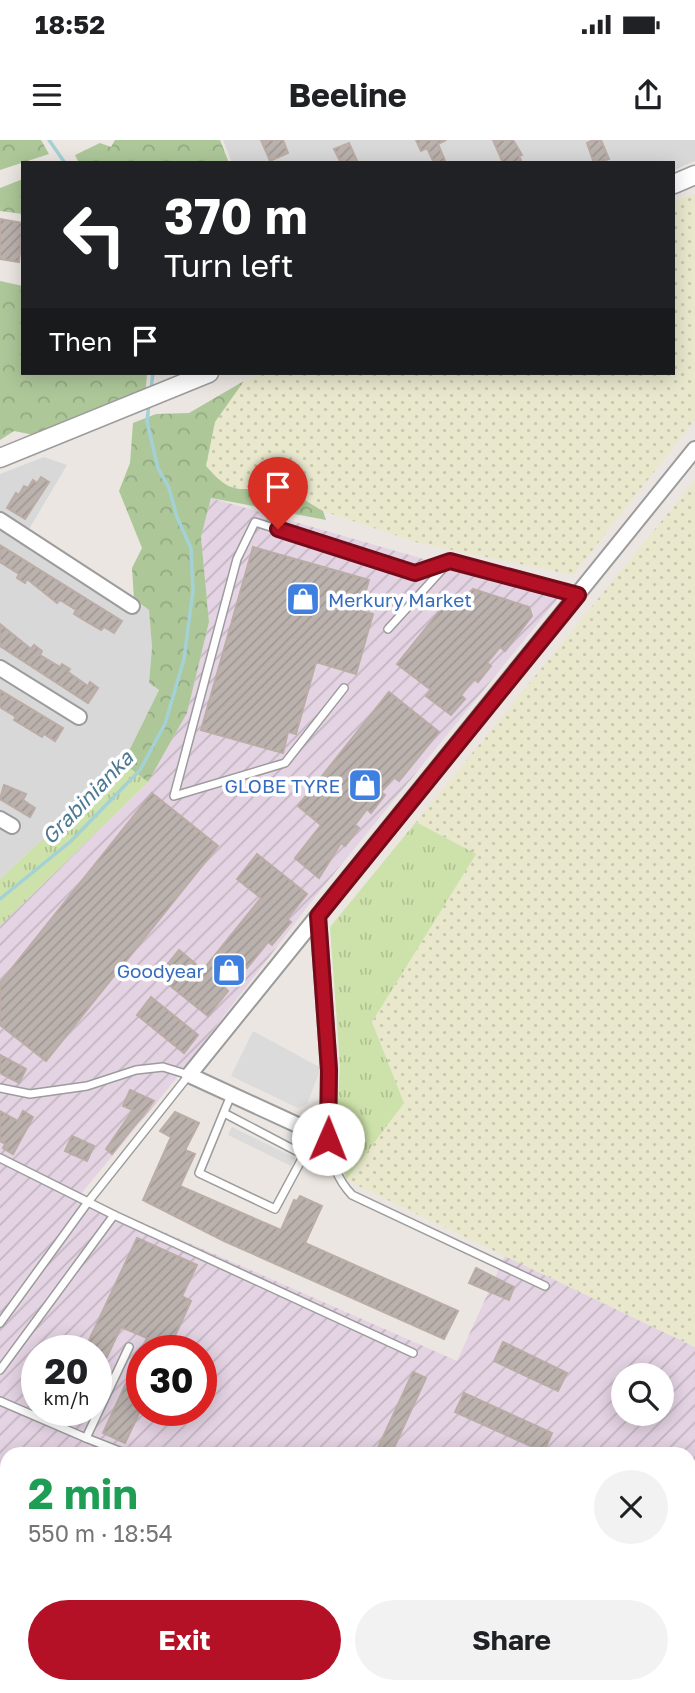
<!DOCTYPE html>
<html lang="en">
<head>
<meta charset="utf-8">
<style>
  :root { --surface:#fff; --page:#f2f2f2; --text:#202124; --muted:#757577; --accent:#b41127 }
  body { margin:0; font-family:"Golos Text",sans-serif; background:var(--page); color:var(--text); height:100vh; display:flex; flex-direction:column; font-size:26px; white-space:nowrap }
  * { box-sizing:border-box; margin:0 }
  p { font-size:23px; color:var(--muted) }
  .icon { flex:none; width:38px; height:38px; fill:none; stroke:currentColor; stroke-width:2; stroke-linecap:round; stroke-linejoin:round }
  .map { position:relative; flex:1; overflow:hidden }
  .drawer { position:absolute; left:0px; top:1307px; width:696px; height:247px; display:flex; flex-direction:column; background:var(--surface); border-radius:21px 21px 0 0; box-shadow:0 4px 18px #0003 }
  .drawer>* { flex:none }
  .guide { position:absolute; left:21px; top:21px; width:654px; height:214px; border-radius:0px; box-shadow:0 4px 18px #0003; background:#202124; color:#fff; overflow:hidden }
  .controls { position:absolute; left:611px; top:1223px; display:grid; gap:14px }
  .controls a { display:grid; place-items:center; width:63px; height:63px; border-radius:50%; background:var(--surface); box-shadow:0 4px 18px #0003; font-size:35px }
  .speed { position:absolute; left:21px; top:1195px; display:flex; gap:14px; font-size:35px; font-weight:700; text-align:center }
  .speed>* { display:grid; place-content:center; width:91px; height:91px; border-radius:50%; background:var(--surface); box-shadow:0 4px 18px #0003; line-height:1 }
  .speed small { font-size:18px; font-weight:400 }
  .speed .limit { border:10px solid #d22; background:#fff; color:#111 }
  .pin { position:absolute; display:grid; place-items:center; width:60px; height:60px; color:#fff; margin:-72px -30px; border-radius:50% 50% 50% 0; rotate:-45deg; box-shadow:0 0 7px #0007 }
  .pin .icon { rotate:45deg }
  .me { position:absolute; width:77px; margin:-38px; rotate:1deg; stroke-linejoin:round; filter:drop-shadow(0 0 5px #0008) }
  .turn { display:flex; align-items:center; gap:24px; height:147px; padding:0 28px; font-size:32px }
  .turn .icon { width:91px; height:91px; stroke-width:2.5 }
  .turn b { display:block; font-size:49px; line-height:60px }
  .then { display:flex; align-items:center; height:66px; padding:0 28px; background:#0003; gap:14px; font-size:26px }
  .round { display:grid; place-items:center; flex:none; width:74px; height:74px; border-radius:37px; background:var(--page) }
  .summary { display:flex; align-items:center; justify-content:space-between; height:119px; padding:0 28px }
  h1 { font-size:42px; font-weight:700; line-height:52px; color:#1e9e55 }
  .primary-button { display:flex; gap:14px; margin-top:auto; padding:14px 28px }
  .primary-button a { flex:1; height:80px; border-radius:42px; background:var(--accent); color:#fff; font-size:28px; font-weight:700; line-height:80px; text-align:center }
  .primary-button a+a { background:var(--page); color:var(--text) }
  .status { display:flex; justify-content:space-between; align-items:center; height:49px; padding:0 35px; background:var(--surface); direction:ltr }
  .status svg { height:19px; fill:currentColor }
  header { display:flex; justify-content:space-between; align-items:center; height:91px; padding:0 28px; background:var(--surface); font-size:32px; font-weight:700 }
  .map>svg:first-child { display:block }
  .residential { fill:#d9d8d8 }
  .industrial { fill:url(#industrial-furrows); fill-rule:evenodd }
  .farmland { fill:url(#farmland-dots) }
  .grass { fill:url(#grass-tufts) }
  .forest { fill:url(#forest-crowns) }
  .parking { fill:#dbdbdb }
  .lines { fill:none; stroke-linecap:round; stroke-linejoin:round }
  .stream { stroke:#a4d1d6; stroke-width:3.5 }
  .building { fill:url(#building-hatch); stroke:#bbaca5; stroke-width:2 }
  .service-casing { stroke:#9c9c9c; stroke-width:10 }
  .minor-casing { stroke:#9c9c9c; stroke-width:18 }
  .tertiary-casing { stroke:#9c9c9c; stroke-width:21 }
  .service { stroke:#fff; stroke-width:7 }
  .minor { stroke:#fff; stroke-width:14 }
  .tertiary { stroke:#fff; stroke-width:18 }
  .route-casing { stroke:#750b19; stroke-width:18 }
  .route { stroke:#b41127; stroke-width:12 }
  .labels { text-anchor:middle; dominant-baseline:central; stroke-width:7; stroke-linejoin:round; paint-order:stroke }
  .shop-label { font-size:19px; fill:#366cbe; stroke:#fff; text-anchor:end }
  .water-label { font-size:21px; font-style:italic; fill:#4b7893; stroke:#fff }
</style>
</head>
<body>
<div class="status"><b>18:52</b><svg viewBox="0 0 49 12"><path d="M0 12V9h3v3zM5 12V6h3v6zM10 12V3h3v9zM15 12V0h3v12zM26 1h20v11H26zM47 4h2v5h-2z"/></svg></div>
<header><svg class="icon" aria-label="menu" viewBox="0 0 24 24"><path d="M4 6h16M4 12h16M4 18h16"/></svg>Beeline<svg class="icon" aria-label="share" viewBox="0 0 24 24"><path d="M12 15V3M7 8l5-5 5 5M5 13v7h14v-7"/></svg></header>
<div class="map">
<svg width="695" height="1553" viewBox="0 0 695 1553">
  <defs>
    <pattern id="industrial-furrows" width="10" height="10" patternUnits="userSpaceOnUse" patternTransform="scale(1.75)"><rect width="10" height="10" fill="#e4d3e3"/><path d="M-1 1l2-2M0 10L10 0M9 11l2-2" fill="none" stroke="#c3b5c2"/></pattern>
    <pattern id="farmland-dots" width="8" height="8" patternUnits="userSpaceOnUse" patternTransform="scale(1.75)"><rect width="8" height="8" fill="#e9e8cd"/><path d="M2 2h.1M6 6h.1" fill="none" stroke="#c7c6af" stroke-width="1.8" stroke-linecap="round"/></pattern>
    <pattern id="grass-tufts" width="24" height="20" patternUnits="userSpaceOnUse" patternTransform="scale(1.75)"><rect width="24" height="20" fill="#cde2aa"/><path d="M3 7l-1-3M5 7V3M7 7l1-3M15 17l-1-3M17 17v-4M19 17l1-3" fill="none" stroke="#afc192"/></pattern>
    <pattern id="forest-crowns" width="20" height="18" patternUnits="userSpaceOnUse" patternTransform="scale(1.75)"><rect width="20" height="18" fill="#adc799"/><path d="M2 6a3 3 0 1 1 6 0M12 15a3 3 0 1 1 6 0" fill="none" stroke="#94aa83"/></pattern>
    <pattern id="building-hatch" width="6" height="6" patternUnits="userSpaceOnUse" patternTransform="scale(1.75)"><rect width="6" height="6" fill="#bbb2ae"/><path d="M-1 1l2-2M0 6l6-6M5 7l2-2" fill="none" stroke="#a09895"/></pattern>
  </defs>
  <rect width="100%" height="100%" fill="#ebe6e1"/>
  <!-- residential -->
  <g class="residential">
    <path d="M223,0H695V21L674,30V23H232Z"/>
    <path d="M44,317L67,325L29,389L149,470L152,507L149,543L159,550L123,623L0,739V334Z"/>
  </g>
  <!-- industrial -->
  <path class="industrial" d="M211,358L427,420L448,415L569,445L315,757L175,940L80,1055L457,1221L505,1116L695,1207V1553H472L459,1547H690V1314H7V1340L0,1337V786L148,642L187,573L209,482L201,397ZM37,1211H96V1270H37ZM142,1211H201V1270H142ZM623,1236H662V1274H623Z"/>
  <!-- farmland -->
  <g class="farmland">
    <path d="M695,53V280L573,435L419,403L323,371L275,348L253,351L223,346L206,326L215,282L244,241L265,233H674V62Z"/>
    <path d="M695,340V1207L346,1040L404,963L372,882L475,714L416,682Z"/>
  </g>
  <!-- grass -->
  <g class="grass">
    <path d="M123,623L148,642L0,786V739Z"/>
    <path d="M416,682L476,714L372,882L404,963L346,1040L336,996L340,925L330,787Z"/>
    <path d="M0,1476L7,1478V1547H183L191,1553H0Z"/>
  </g>
  <!-- forest -->
  <g class="forest">
    <path d="M0,0H41L49,14L0,30Z"/>
    <path d="M115,0H220L229,23H79L75,15L100,3L111,7Z"/>
    <path d="M23,39V74L0,71V48Z"/>
    <path d="M0,141L23,146V233H147L146,248L34,295L14,291L0,300Z"/>
    <path d="M244,241L215,282L206,326C233,357 237,347 273,349C289,349 309,363 323,371L326,380L211,358L201,397L209,482L187,573L148,642L123,623L159,550L149,543L152,507L149,470L134,459L132,428L142,408L119,351L130,323L133,283L156,274L189,273Z"/>
  </g>
  <!-- parking -->
  <g class="parking">
    <path d="M253,891L321,928L307,964L298,968L231,936Z"/>
    <path d="M232,987L295,1018L291,1026L228,995Z"/>
  </g>
  <g class="lines">
    <!-- stream -->
    <g class="stream">
      <path d="M49,0L65,23"/>
      <path d="M151,249L153,233"/>
      <path d="M0,759L70,702L140,630L165,584L184,519L193,451L191,408L177,377L169,348L158,328L147,282L149,263"/>
      <path d="M0,1528L7,1530"/>
      <path d="M67,1547L84,1553"/>
    </g>
  </g>
  <!-- building -->
  <g class="building">
    <path d="M261,0H283L288,13L270,21Z"/>
    <path d="M416,0H446L438,4L446,23H434L427,8L421,11Z"/>
    <path d="M493,0H513L522,15L519,16L522,23H503Z"/>
    <path d="M593,0H601L609,19L594,23L587,3Z"/>
    <path d="M349,3L358,23H341L334,9Z"/>
    <path d="M0,79L23,83L19,122L0,119Z"/>
    <path d="M41,337L49,342L25,379L7,368L16,353L19,355L24,346L28,348L33,340L37,343Z"/>
    <path d="M0,405L122,481L114,493L104,487L101,490L82,479L74,474L76,470L60,460L57,463L27,439L25,443L17,438L19,434L0,422Z"/>
    <path d="M253,407L369,440L360,471L373,474L356,534L316,522L296,594L288,592L283,613L201,590Z"/>
    <path d="M473,449L529,467L532,476L505,511L500,507L487,523L491,526L478,542L474,539L461,555L465,559L451,575L426,556L431,550L397,524L449,459L458,464Z"/>
    <path d="M0,484L31,509L34,505L42,511L40,515L60,527L62,524L70,529L68,532L88,546L90,542L98,548L88,563L0,506Z"/>
    <path d="M0,550L63,588L55,601L44,594L42,597L14,580L16,577L0,567Z"/>
    <path d="M389,552L439,592L399,641L394,637L381,652L385,655L371,673L367,669L355,685L359,688L345,706L341,703L319,738L295,718L321,685L298,666Z"/>
    <path d="M4,645L26,654L23,660L35,668L30,677L0,659Z"/>
    <path d="M152,653L218,706L46,921L0,885V843Z"/>
    <path d="M257,714L307,754L287,779L291,782L272,805L268,802L247,828L243,824L224,847L228,851L208,876L158,836L179,810L203,830L261,758L237,739Z"/>
    <path d="M151,857L198,895L184,913L137,875Z"/>
    <path d="M0,915L26,929L19,943L0,933Z"/>
    <path d="M130,950L154,961L112,1014L106,1009L133,970L123,966Z"/>
    <path d="M0,971L18,981L23,971L33,977L13,1014L3,1008L5,1004L0,1001Z"/>
    <path d="M175,972L199,983L185,1010L195,1014L180,1046L281,1090L294,1060L297,1061L300,1056L322,1066L305,1103L458,1171L444,1199L224,1101L143,1060L171,997L160,991Z"/>
    <path d="M72,996L94,1006L87,1021L65,1011Z"/>
    <path d="M137,1098L197,1125L182,1156L191,1161L168,1211H142V1267L125,1303L103,1293L147,1198L121,1187L96,1240V1211H84Z"/>
    <path d="M476,1128L514,1147L509,1160L469,1143Z"/>
    <path d="M503,1202L567,1233L558,1251L494,1221Z"/>
    <path d="M413,1232L426,1238L391,1314H375Z"/>
    <path d="M464,1253L552,1293L544,1312L455,1272Z"/>
  </g>
  <g class="lines">
    <!-- service casing -->
    <g class="service-casing">
      <g id="service">
        <path d="M388,489L449,422"/>
        <path d="M344,548L285,623L174,656L237,419L255,382L415,433L450,421L578,455"/>
        <path d="M0,948L30,954L87,946L136,930L163,927L189,935L88,1062L0,1183"/>
        <path d="M224,973L304,1015L275,1069L199,1033L231,955"/>
        <path d="M328,999C332,1022 336,1038 352,1055L545,1146"/>
        <path d="M304,1015L333,1027"/>
        <path d="M0,1018L114,1075L0,1230"/>
        <path d="M114,1075L413,1213"/>
        <path d="M0,1261L86,1298L129,1207"/>
        <path d="M86,1298L127,1314"/>
      </g>
    </g>
    <!-- minor casing -->
    <g class="minor-casing">
      <g id="minor">
        <path d="M0,380L132,466"/>
        <path d="M0,528L79,577"/>
        <path d="M0,679L12,686"/>
        <path d="M318,776L329,930L328,999L189,935L695,309"/>
        <path d="M0,1347L7,1350"/>
        <path d="M434,1547L447,1553"/>
      </g>
    </g>
    <!-- tertiary casing -->
    <g class="tertiary-casing">
      <g id="tertiary">
        <path d="M674,44L695,35"/>
        <path d="M0,318L209,233"/>
      </g>
    </g>
    <!-- service -->
    <use href="#service" class="service"/>
    <!-- minor -->
    <use href="#minor" class="minor"/>
    <!-- tertiary -->
    <use href="#tertiary" class="tertiary"/>
  </g>
  <g class="lines">
    <!-- route casing -->
    <g class="route-casing">
      <path id="route" d="M278,389L415,433L450,421L578,455L318,776L329,930L328,999"/>
    </g>
    <!-- route -->
    <use href="#route" class="route"/>
  </g>
  <!-- icons -->
  <defs>
    <g id="shop-square" transform="scale(1.75)"><rect x="-9" y="-9" width="18" height="18" rx="4" fill="#3f7fe0" stroke="#fff"/><path d="M-5-2.5h2.3a2.7 3.5 0 0 1 5.4 0H5L5.5 6h-11ZM-1.5-2.5h3a1.5 2.3 0 0 0-3 0Z" fill="#fff"/></g>
  </defs>
  <g fill-rule="evenodd">
    <use href="#shop-square" x="303" y="459"/>
    <use href="#shop-square" x="365" y="645"/>
    <use href="#shop-square" x="229" y="830"/>
  </g>
  <g class="labels">
    <!-- shop labels -->
    <g class="shop-label">
      <text x="328" y="459" text-anchor="start">Merkury Market</text>
      <text x="340" y="645">GLOBE TYRE</text>
      <text x="204" y="830">Goodyear</text>
    </g>
    <!-- water labels -->
    <g class="water-label">
      <text transform="translate(87 657) rotate(-46)">Grabinianka</text>
    </g>
  </g>
</svg>
<div class="controls">
<a><svg class="icon" aria-label="search" viewBox="0 0 24 24"><circle cx="10" cy="10" r="6"/><path d="M15 15l6 6"/></svg></a>
</div>
<div class="speed"><div>20<small>km/h</small></div><div class="limit">30</div></div>
<div class="pin" style="left:278px;top:389px;background:#d93025"><svg class="icon" aria-label="arrive" viewBox="0 0 24 24"><path d="M6 21V4h12l-3 4 3 4H6"/></svg></div>
<svg class="me" style="left:328px;top:999px" viewBox="-20 -20 40 40"><circle r="19" fill="#fff"/><path d="M0-13L10 11 0 6-10 11z" fill="#b41127"/></svg>
<div class="guide">
<div class="turn"><svg class="icon" aria-label="left" viewBox="0 0 24 24"><path d="M17 20v-9H6M10 6l-5 5 5 5"/></svg><div><b>370 m</b>Turn left</div></div>
<div class="then">Then<svg class="icon" aria-label="arrive" viewBox="0 0 24 24"><path d="M6 21V4h12l-3 4 3 4H6"/></svg></div>
</div>
<section class="drawer">
<div class="summary"><div><h1>2 min</h1><p>550 m · 18:54</p></div><a class="round"><svg class="icon" aria-label="close" viewBox="0 0 24 24"><path d="M6 6l12 12M18 6L6 18"/></svg></a></div>
<div class="primary-button"><a>Exit</a><a>Share</a></div>
</section>
</div>
</body>
</html>
